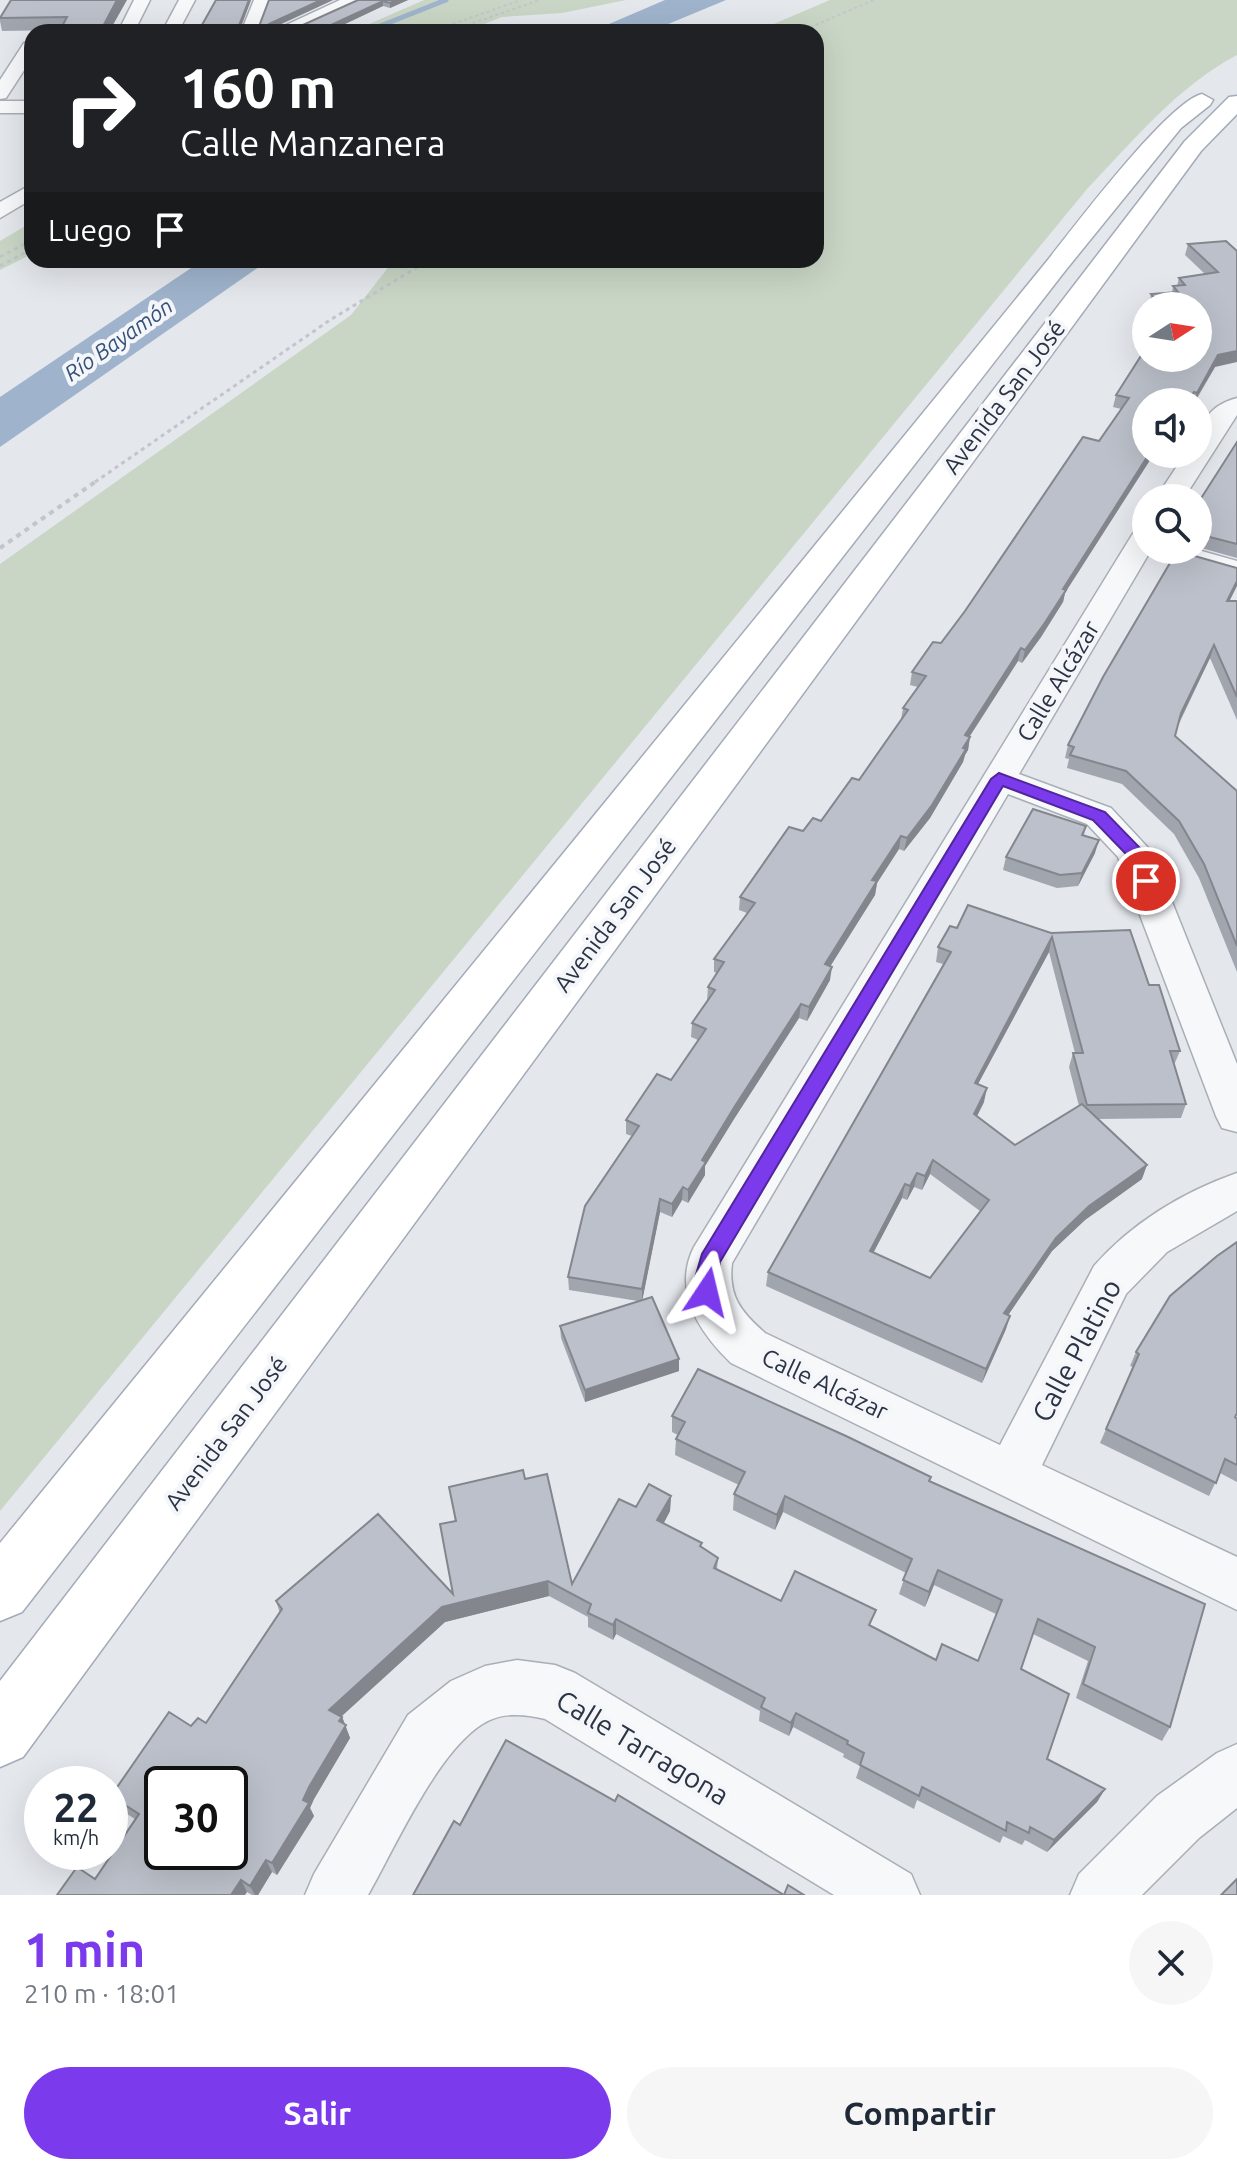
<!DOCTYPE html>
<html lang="es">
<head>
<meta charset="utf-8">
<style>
  :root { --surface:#fff; --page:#f6f6f7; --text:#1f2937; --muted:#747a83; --accent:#7c3aed }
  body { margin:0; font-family:Ubuntu,sans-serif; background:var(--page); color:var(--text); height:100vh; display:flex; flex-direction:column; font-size:30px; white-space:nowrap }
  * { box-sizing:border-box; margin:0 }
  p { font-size:26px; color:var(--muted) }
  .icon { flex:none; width:44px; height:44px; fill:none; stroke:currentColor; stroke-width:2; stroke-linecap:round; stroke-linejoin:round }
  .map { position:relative; height:1895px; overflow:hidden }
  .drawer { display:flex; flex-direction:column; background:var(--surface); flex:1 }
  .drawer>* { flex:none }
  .top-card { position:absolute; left:24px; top:24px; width:800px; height:244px; border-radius:24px; box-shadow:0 8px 32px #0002; background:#202124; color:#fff; overflow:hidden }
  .needle { width:52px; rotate:78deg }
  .controls { position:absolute; left:1132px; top:292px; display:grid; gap:16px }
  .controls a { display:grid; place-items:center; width:80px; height:80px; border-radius:50%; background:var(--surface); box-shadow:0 8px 32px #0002; font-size:40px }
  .speed { position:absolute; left:24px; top:1766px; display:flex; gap:16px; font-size:40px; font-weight:700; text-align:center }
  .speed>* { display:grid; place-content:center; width:104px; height:104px; border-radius:50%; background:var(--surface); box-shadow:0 8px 32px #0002; line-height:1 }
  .speed small { font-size:20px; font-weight:400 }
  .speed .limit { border:4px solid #111; border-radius:12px; background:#fff; color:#111 }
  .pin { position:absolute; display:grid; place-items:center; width:68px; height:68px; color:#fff; margin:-34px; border:4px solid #fff; border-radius:50%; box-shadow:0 2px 8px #0007 }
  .me { position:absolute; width:88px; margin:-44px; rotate:10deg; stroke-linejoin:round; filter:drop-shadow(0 0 6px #0008) }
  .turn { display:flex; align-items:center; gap:28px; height:168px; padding:0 24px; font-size:36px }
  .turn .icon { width:104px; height:104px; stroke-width:2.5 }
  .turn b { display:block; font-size:56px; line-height:68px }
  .then { display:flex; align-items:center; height:76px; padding:0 24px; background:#0003; gap:16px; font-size:30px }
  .round { display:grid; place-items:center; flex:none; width:84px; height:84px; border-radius:42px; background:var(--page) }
  .head { display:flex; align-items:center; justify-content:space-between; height:136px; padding:0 24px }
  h1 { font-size:48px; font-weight:700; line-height:60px; color:var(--accent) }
  .action { display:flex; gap:16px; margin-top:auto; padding:16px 24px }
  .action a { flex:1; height:92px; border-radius:48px; background:var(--accent); color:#fff; font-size:32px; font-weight:700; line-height:92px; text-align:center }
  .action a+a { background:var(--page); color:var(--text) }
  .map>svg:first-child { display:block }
  .green { fill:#c9d6c5 }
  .water { fill:#9fb4cc }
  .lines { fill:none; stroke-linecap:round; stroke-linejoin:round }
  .stream { stroke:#9fb4cc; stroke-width:5 }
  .minor-casing { stroke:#a9aeb7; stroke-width:3 }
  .major-casing { stroke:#a3abb8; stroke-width:3 }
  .path-far2 { stroke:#c2c5cb; stroke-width:2; stroke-dasharray:3 3; stroke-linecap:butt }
  .path-far1 { stroke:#c2c5cb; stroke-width:3; stroke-dasharray:4 4; stroke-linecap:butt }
  .path { stroke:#c2c5cb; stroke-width:4; stroke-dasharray:5 5; stroke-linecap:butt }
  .minor { fill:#f7f8fa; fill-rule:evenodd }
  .major { fill:#fff; fill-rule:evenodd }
  .wall { fill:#a1a5ae; fill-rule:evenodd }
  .shaded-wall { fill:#83868d }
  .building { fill:#bbc0ca; stroke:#83868d; stroke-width:2; fill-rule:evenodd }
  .route { fill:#7c3aed; stroke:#51269a; stroke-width:2 }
  .labels { text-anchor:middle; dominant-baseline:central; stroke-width:8; stroke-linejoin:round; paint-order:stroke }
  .far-water-label { font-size:22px; font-style:italic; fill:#34527a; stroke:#f4f6f9 }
  .street-label { font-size:24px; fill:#2b3445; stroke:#f4f6f9 }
  .near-street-label { font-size:28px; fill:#2b3445; stroke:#f4f6f9 }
</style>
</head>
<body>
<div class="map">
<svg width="1237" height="1895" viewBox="0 0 1237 1895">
  <rect width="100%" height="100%" fill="#e4e7ec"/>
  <!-- green -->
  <g class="green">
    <path d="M424,0H626L562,13L502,17L464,32H351Z"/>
    <path d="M830,0H1237V55C1178,86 1133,141 1087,189L0,1511V564L351,315L394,260H816V32H755Z"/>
    <path d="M32,222V254L0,270V241Z"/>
  </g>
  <!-- water -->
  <g class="water">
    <path d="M665,0H726L649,32H598L609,24Z"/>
    <path d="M203,260H269L0,447V397Z"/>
  </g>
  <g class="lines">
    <!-- stream -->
    <path class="stream" d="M365,32L446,0"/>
    <!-- minor casing -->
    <g class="minor-casing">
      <g id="minor">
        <path d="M134,0H150L134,32H118Z"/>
        <path d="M179,0H195L178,32H162Z"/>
        <path d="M254,0H270L257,32H241Z"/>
        <path d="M340,0H362L293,32H271Z"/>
        <path d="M32,42V58L6,98L0,99V80L24,43Z"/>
        <rect x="0" y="101" width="32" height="12"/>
        <path d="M32,184V199L0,218V202Z"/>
        <path d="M1237,398V415L1184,498H1156L1185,454H1198C1198,425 1207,406 1237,398Z"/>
        <path d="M1146,526V550H1151L1019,774L1111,808L1152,852L1237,1064V1132L1222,1128L1216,1116L1118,857L1087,824L1008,794L732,1263C728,1296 741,1312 765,1333L1000,1445L1094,1266C1132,1223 1183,1192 1237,1173V1211L1167,1252L1126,1294L1042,1465L1237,1557V1610L731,1363C699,1332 672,1291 694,1247L1132,535L1136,529Z"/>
        <path d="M1152,550H1198L1237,561V579L1156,556Z"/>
        <path d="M517,1660L555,1665L575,1673L911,1874L920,1895H834L545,1719C529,1715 507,1712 490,1720C441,1742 395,1848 368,1895H305L314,1874L408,1715L451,1681L485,1666Z"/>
        <path d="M1237,1744V1808L1199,1838L1142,1895H1070L1079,1874L1157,1796L1217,1753Z"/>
      </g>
    </g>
    <!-- major casing -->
    <g class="major-casing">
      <g id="major">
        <path d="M1202,94L1213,100L1210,105L1181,128L1065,271L22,1612L0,1621V1543L1047,261C1074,227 1168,102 1202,94Z"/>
        <path d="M1237,96V114L1201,151L23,1757L0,1767V1681L1185,141L1229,97Z"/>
      </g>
    </g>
    <!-- path-far2 -->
    <g class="path-far2">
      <path d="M430,32L521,0"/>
      <path d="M457,32L473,23L540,0"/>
      <path d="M799,32L874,0"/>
    </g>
    <!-- path-far1 -->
    <g class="path-far1">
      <path d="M0,257L32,240"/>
      <path d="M0,266L32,249"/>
      <path d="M95,482L330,320L429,260"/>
    </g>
    <!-- path -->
    <path class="path" d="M0,548L98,480"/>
    <!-- minor -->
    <use href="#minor" class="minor"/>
    <!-- major -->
    <use href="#major" class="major"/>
  </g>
  <!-- wall -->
  <g class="wall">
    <path d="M127,0L60,30L2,31L0,21V17Z"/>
    <path d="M216,0H251L240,29H258L269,0H333L271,29H294L358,0H408L390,8L383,6L328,32H198Z"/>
    <path d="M1226,241L1215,367L1195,402H1146L1065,593L1063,602L1041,637L1022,663L1018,661L970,736L968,750L965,755L963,762L930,818L904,851L899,849L877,883L875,895L830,966V980L807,1021L799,1018L734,1119L705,1166V1175L688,1203L682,1200L672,1217L660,1212L642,1300L679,1371L585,1402L561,1338L560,1326L638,1301L569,1290L568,1277L632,1136L626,1134V1120L671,1080L698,1040L691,1037L692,1023L707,1001L708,987L717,973L714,972V959L747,913L739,910L740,897L803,831L821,821L859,780L901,720L903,708L918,687L910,685L912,672L941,643L1099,441L1121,409L1113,407L1116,395L1198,358V306H1149L1151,294L1172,293L1173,286H1177L1179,278L1205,274L1185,255L1188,244Z"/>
    <path d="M1237,442V558L1198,547V503Z"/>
    <path d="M1230,601H1237V720L1210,658L1178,726L1175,736L1237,791V972L1199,878L1174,834L1122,784L1067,768L1069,759L1065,758L1068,745Z"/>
    <path d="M1086,826L1084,835L1095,853L1078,886L1057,888L1003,870L1006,857Z"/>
    <path d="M957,928L1051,933L1149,985L1180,1051L1174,1065L1186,1104L1181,1118L1098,1119L1142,1179L1085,1220L1052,1251L1008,1315L1006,1329L982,1383L766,1286L768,1272L943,964L936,962L938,947ZM1049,952L1075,1053H1073L1069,1067L1079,1106L1015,1145L977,1116L984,1102L978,1084ZM930,1174L980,1211L930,1278L873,1253L902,1198L907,1200L914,1187L922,1190Z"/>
    <path d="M1136,1352L1237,1419V1482L1220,1473L1209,1496L1100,1443L1133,1367L1130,1366Z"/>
    <path d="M672,1416L930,1481L1205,1604L1170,1727L1162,1741L1076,1698L1088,1661L1033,1634L1021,1669L1047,1759L1105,1789L1097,1802L1047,1852L1025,1840L1022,1845L1003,1836L1000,1843L917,1800L914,1809L856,1778L860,1766L843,1757L844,1754L793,1727L789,1736L759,1721L760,1711L616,1634L613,1640L588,1627V1617L549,1596L445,1622L342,1716L350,1738L314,1799L310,1808L314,1816L277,1875L272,1872L258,1895H252L247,1892L95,1879L135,1819L119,1809L111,1796L191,1726L206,1723L280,1613L276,1601L453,1594L455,1521L449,1487L525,1479L572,1584L636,1507L671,1496L670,1511L664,1523L718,1558L717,1570L781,1601L871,1626L936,1660L978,1661L996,1614L934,1585L925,1607L899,1594L906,1573L783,1512L775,1530L733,1510L734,1494L739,1485L675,1455L676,1439L678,1435L672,1432Z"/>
  </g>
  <!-- shaded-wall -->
  <g class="shaded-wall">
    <path d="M117,0H127L109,32H100Z"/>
    <path d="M249,0H251L239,32L238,28Z"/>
    <path d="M321,0H333L270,29H268L269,24Z"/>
    <path d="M396,0H408L390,8V3Z"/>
    <path d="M383,1V6L328,32H316Z"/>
    <path d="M1237,351V362L1215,367L1194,402L1197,393L1218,355Z"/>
    <path d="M1149,454H1154L1065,593L1063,602L1041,637L1022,663L1025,650Z"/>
    <path d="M1237,581V586L1223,614L1227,601Z"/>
    <path d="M1214,645L1210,658L1177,726L1181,713Z"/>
    <path d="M1021,648L1018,661L962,748L965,735Z"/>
    <path d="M970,737L968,750L965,755L963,762L930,818L904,851L907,838Z"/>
    <path d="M901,836L899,849L877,883L875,895L823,978L825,964L872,880Z"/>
    <path d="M1099,840L1095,853L1078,886L1082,873Z"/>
    <path d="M1052,937L1049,952L971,1097L975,1083Z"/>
    <path d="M832,967L830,980L807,1021L809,1007Z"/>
    <path d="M801,1004L799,1018L734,1119L705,1166V1175L688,1203V1190L702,1160L735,1106Z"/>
    <path d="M987,1088L984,1102L971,1128L974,1114Z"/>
    <path d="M933,1160L930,1174L922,1190L925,1176Z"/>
    <path d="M1147,1165L1142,1179L1085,1220L1052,1251L1000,1327L1004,1313L1056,1238L1089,1206Z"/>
    <path d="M917,1173L914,1187L907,1200L910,1186Z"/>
    <path d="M905,1184L902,1198L867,1265L870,1251Z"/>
    <path d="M683,1187L682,1200L672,1217V1204Z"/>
    <path d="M660,1199V1212L642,1302V1289Z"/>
    <path d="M1010,1316L1006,1329L982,1383L986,1369Z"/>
    <path d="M679,1359V1371L585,1402V1390Z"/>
    <path d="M671,1496L670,1511L657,1535V1520Z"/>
    <path d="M785,1496L783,1512L775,1530L777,1515Z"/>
    <path d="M938,1570L934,1585L925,1607L929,1592Z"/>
    <path d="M548,1581L549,1596L445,1622L334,1723L329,1710L442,1607Z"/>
    <path d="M616,1619V1634L613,1640V1625Z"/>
    <path d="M796,1713L793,1727L789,1736L791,1723Z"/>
    <path d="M342,1717L350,1738L314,1799L310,1808L314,1816L277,1875L272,1863L303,1800L339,1721Z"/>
    <path d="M1105,1789L1097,1802L1047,1852L1054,1840Z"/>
    <path d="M266,1860L272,1872L258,1895H255L250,1886Z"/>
    <path d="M241,1880L247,1892L245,1895H231Z"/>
  </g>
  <!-- building -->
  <g class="building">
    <path d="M11,0H117L100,32H59L67,17L0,18Z"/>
    <path d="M216,0H249L238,28L258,29L269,0H321L269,24L268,29H294L358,0H396L390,3L383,1L316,32H198Z"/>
    <path d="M1226,241L1237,251V351L1218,355L1197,393L1194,392L1187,402H1146V454H1149L1063,589L1066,590L1044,624L1025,650L1021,648L965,735L970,737L963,748L966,749L932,805L907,838L901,836L872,880L877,881L825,964L832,967L809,1007L801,1004L735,1106L702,1160L706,1162L688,1190L683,1187L672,1204L660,1199L642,1289L568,1277L585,1206L639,1126L626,1120L657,1074L671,1080L706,1029L692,1023L715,990L708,987L724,962L714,959L755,903L740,897L789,827L803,831L813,818L821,821L852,778L859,780L908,710L903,708L926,676L912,672L933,642L941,643L965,611L1083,437L1099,441L1129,398L1116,395L1146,348V358H1198V306H1161L1151,294L1178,292L1173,286L1185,285L1179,278L1218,272L1188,244Z"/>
    <path d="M1237,442V544L1202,535H1198V503Z"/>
    <path d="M1177,551L1237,568V581L1227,601H1237V697L1214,645L1181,713L1175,736L1237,791V946L1204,864L1179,821L1126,771L1070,755L1074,747L1068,745L1103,677Z"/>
    <path d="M1033,809L1086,826L1082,835L1099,840L1082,873L1060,875L1006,857Z"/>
    <path d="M968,905L1051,933L1130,930L1149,985H1159L1180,1051H1170L1186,1104L1087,1105L1073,1053H1083L1052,937L975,1083L987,1088L974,1114L1015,1145L1082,1104L1147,1165L1089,1206L1056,1238L1004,1313L1010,1316L986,1369L768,1272L951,952L938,947L950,926L957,928ZM933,1160L989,1200L930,1278L870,1251L905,1184L910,1186L917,1173L925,1176Z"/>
    <path d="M1237,1242V1413L1235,1417L1237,1419V1465L1225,1459L1216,1483L1106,1429L1139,1354L1136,1352L1170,1296L1217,1256Z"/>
    <path d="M652,1297L679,1359L585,1390L560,1326Z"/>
    <path d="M698,1369L846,1436L931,1477L929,1481L1205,1604L1170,1727L1083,1684L1095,1647L1038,1619L1021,1669L1069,1694L1047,1759L1105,1789L1054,1840L1030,1827L1029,1833L1007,1822L1006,1831L922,1787L919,1796L860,1765L864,1753L847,1744L848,1741L796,1713L791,1723L761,1707L765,1698L616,1619L613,1625L588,1613L591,1604L548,1581L442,1607L329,1710L342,1717L339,1721L346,1725L309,1787L303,1800L309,1803L272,1863L266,1860L250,1886L241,1880L231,1895H57L77,1867L95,1879L139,1814L111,1796L169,1712L191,1726L198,1718L206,1723L282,1609L276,1601L378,1514L453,1594L440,1524L456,1521L449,1487L523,1470L525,1479L547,1474L572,1584L619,1499L636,1507L649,1484L671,1496L657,1520L702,1543L700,1546L718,1558L714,1568L781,1601L795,1571L876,1610L869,1625L936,1660L942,1644L978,1661L1002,1600L938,1570L929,1592L903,1580L912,1559L785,1496L777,1515L734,1494L745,1472L676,1439L685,1422L672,1416ZM162,1784H230V1852H162Z"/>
    <path d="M506,1740L615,1801L618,1795L784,1895H413L454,1821L460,1825Z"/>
    <path d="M1237,1879V1895H1221Z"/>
    <path d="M788,1885L804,1895H784Z"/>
  </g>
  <!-- route -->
  <path class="route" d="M999,773L1105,812L1140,848L1154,881L1152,886H1139L1126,854L1093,820L1003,786L720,1262L715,1299L707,1302L699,1299L695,1278L702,1254L991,779Z"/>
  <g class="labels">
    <!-- far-water labels -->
    <g class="far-water-label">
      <text transform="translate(118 339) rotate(-35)">Río Bayamón</text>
    </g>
    <!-- street labels -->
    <g class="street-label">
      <text transform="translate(1004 397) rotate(-53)">Avenida San José</text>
      <text transform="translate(1058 681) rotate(-59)">Calle Alcázar</text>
      <text transform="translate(615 915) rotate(-53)">Avenida San José</text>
      <text transform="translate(825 1384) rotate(25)">Calle Alcázar</text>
      <text transform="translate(226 1433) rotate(-53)">Avenida San José</text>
    </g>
    <!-- near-street labels -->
    <g class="near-street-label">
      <text transform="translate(1076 1350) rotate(-62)">Calle Platino</text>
      <text transform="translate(643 1747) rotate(31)">Calle Tarragona</text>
    </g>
  </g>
</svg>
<div class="controls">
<a><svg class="needle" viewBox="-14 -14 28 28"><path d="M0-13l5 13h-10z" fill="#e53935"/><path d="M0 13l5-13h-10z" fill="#747a83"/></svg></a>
<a><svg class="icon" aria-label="sound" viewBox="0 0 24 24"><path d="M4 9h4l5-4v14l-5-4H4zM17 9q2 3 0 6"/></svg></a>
<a><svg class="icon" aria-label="search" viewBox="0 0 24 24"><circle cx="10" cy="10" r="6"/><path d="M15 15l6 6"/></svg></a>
</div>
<div class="speed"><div>22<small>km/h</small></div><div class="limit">30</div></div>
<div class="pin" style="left:1146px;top:881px;background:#d93025"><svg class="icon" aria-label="arrive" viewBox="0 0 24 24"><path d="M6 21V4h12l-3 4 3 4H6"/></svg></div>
<svg class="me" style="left:707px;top:1292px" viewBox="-20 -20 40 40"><path d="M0-17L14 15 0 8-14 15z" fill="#7c3aed" stroke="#fff" stroke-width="4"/></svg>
<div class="top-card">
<div class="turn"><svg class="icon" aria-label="right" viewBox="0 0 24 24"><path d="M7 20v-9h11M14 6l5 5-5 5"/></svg><div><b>160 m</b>Calle Manzanera</div></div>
<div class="then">Luego<svg class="icon" aria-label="arrive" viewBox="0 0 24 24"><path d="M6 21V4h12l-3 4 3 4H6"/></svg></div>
</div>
</div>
<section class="drawer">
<div class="head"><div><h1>1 min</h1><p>210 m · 18:01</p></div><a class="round"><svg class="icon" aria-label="close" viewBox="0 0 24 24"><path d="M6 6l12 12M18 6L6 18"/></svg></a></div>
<div class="action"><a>Salir</a><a>Compartir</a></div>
</section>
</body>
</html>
